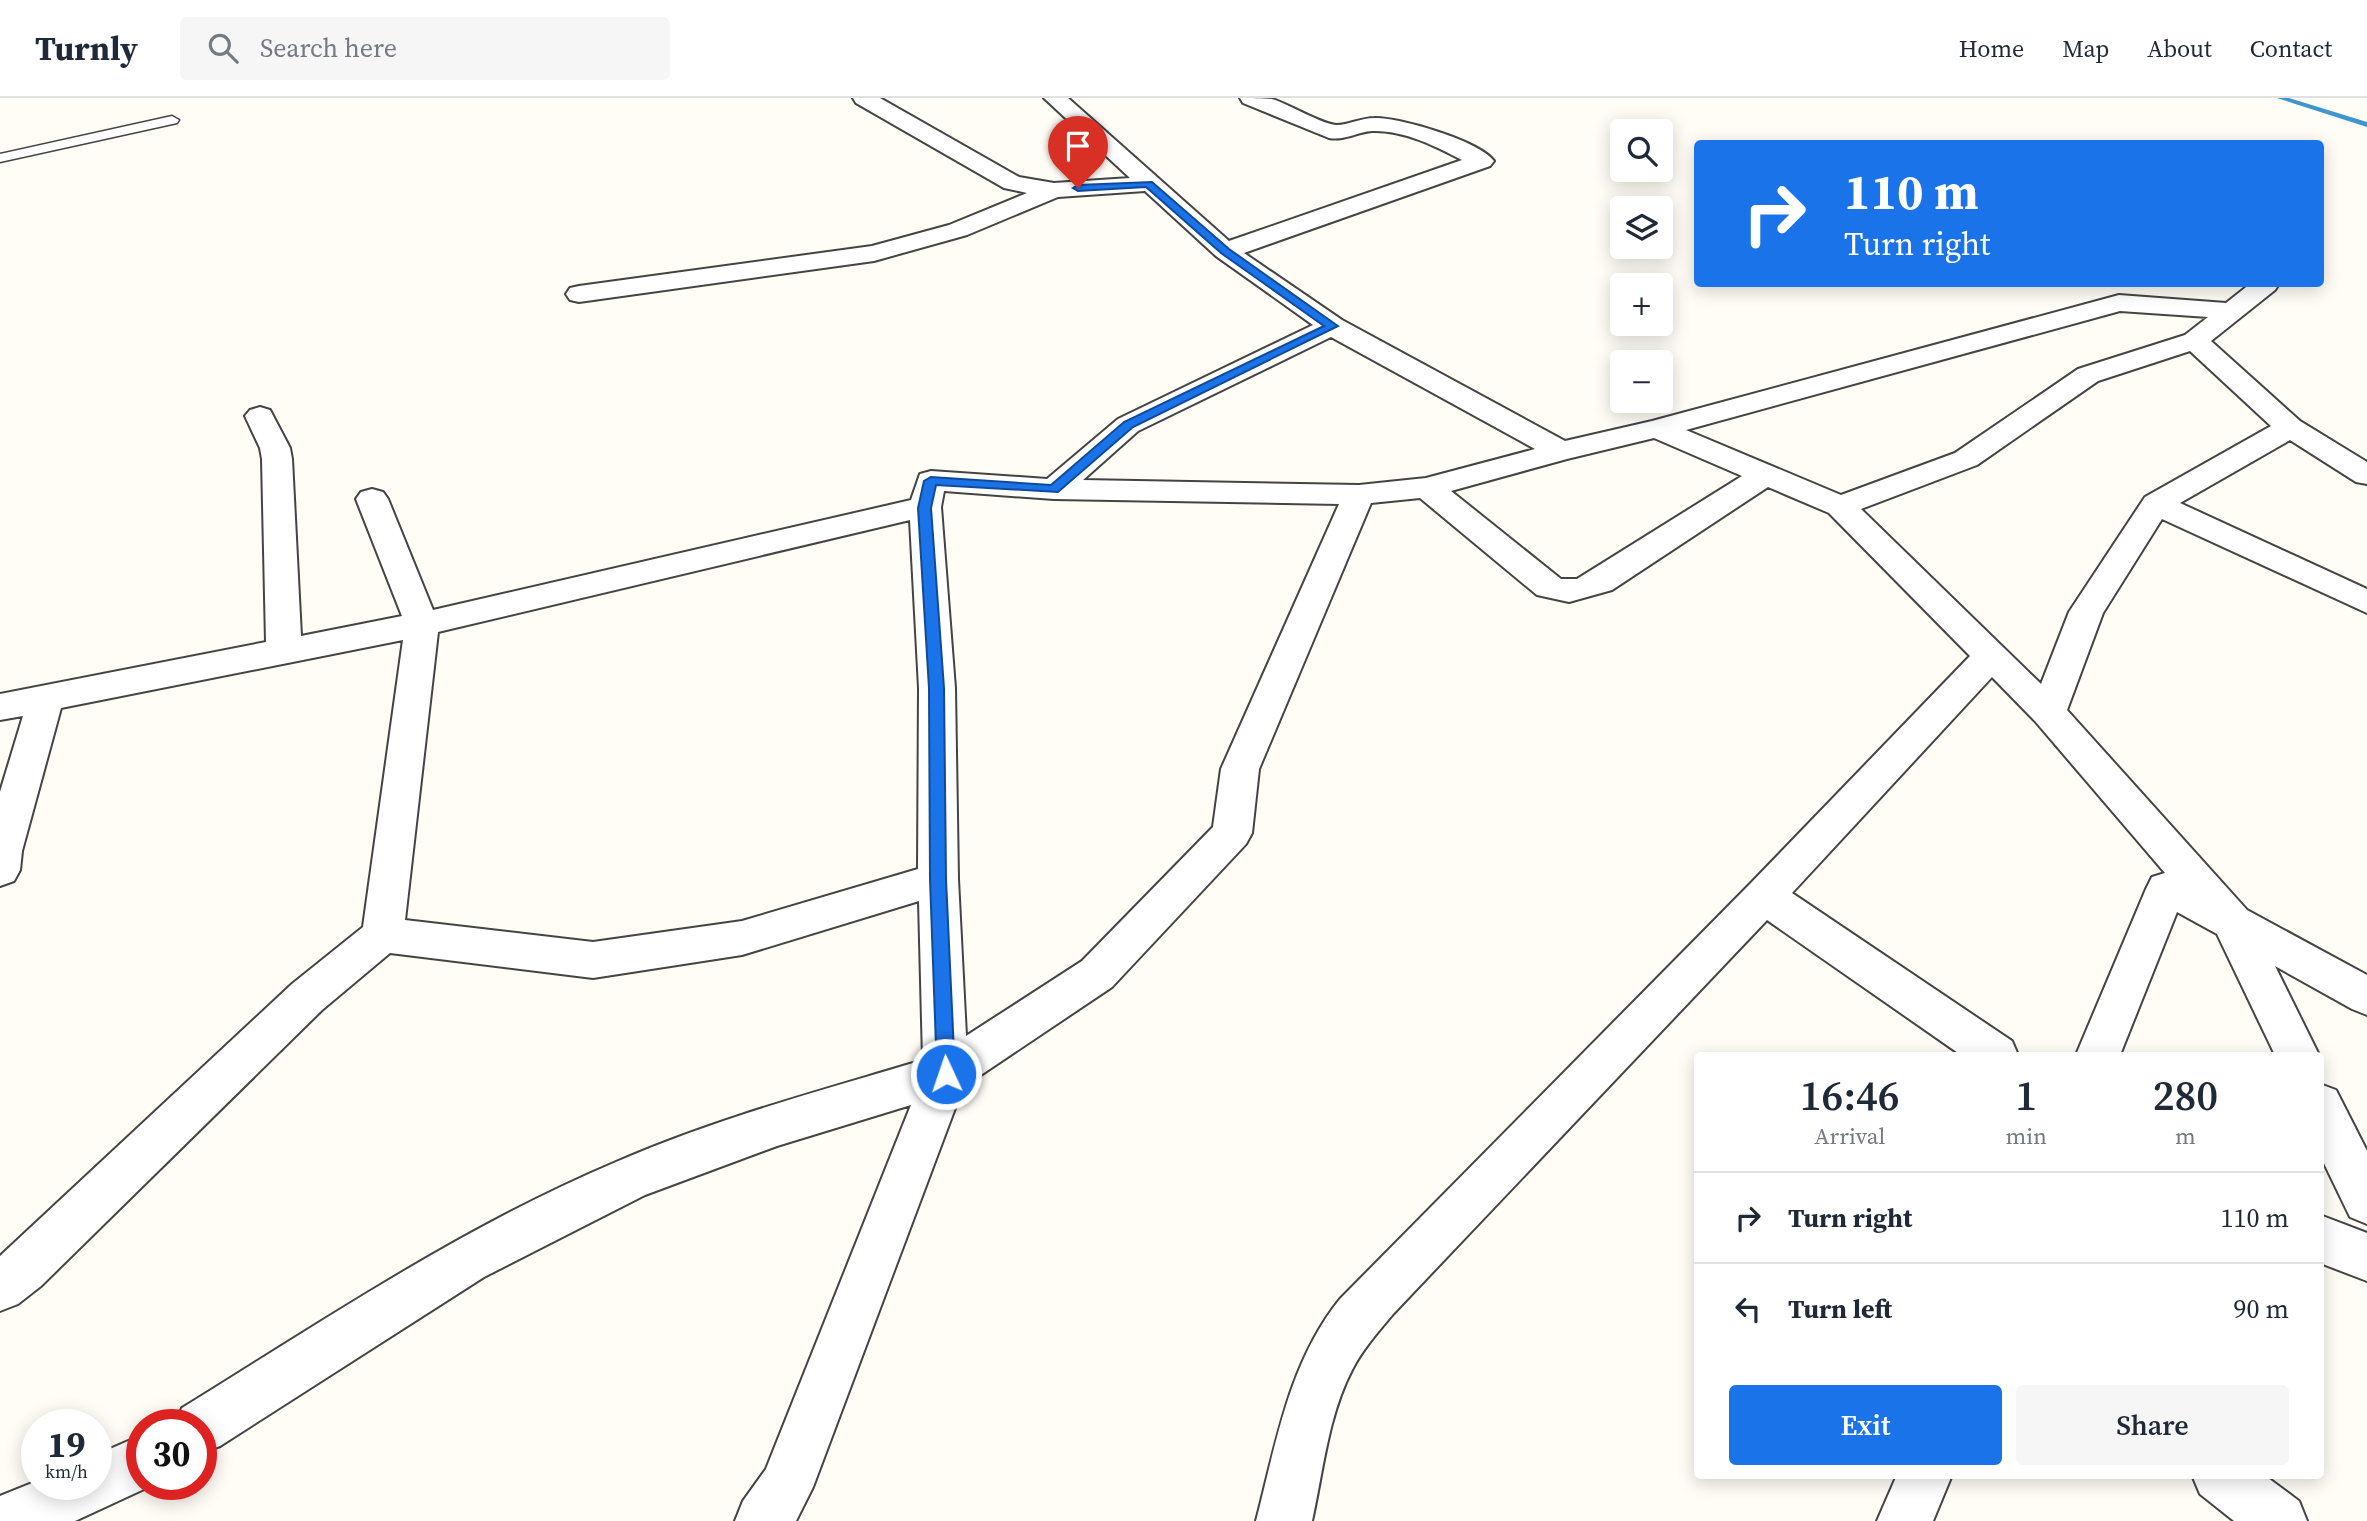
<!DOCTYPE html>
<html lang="en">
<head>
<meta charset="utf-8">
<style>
  :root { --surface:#fff; --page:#f6f6f7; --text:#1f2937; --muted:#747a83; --line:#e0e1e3; --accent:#1a73e8 }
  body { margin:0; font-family:"Source Serif 4",serif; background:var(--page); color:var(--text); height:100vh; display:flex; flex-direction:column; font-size:26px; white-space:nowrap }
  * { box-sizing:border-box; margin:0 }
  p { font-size:23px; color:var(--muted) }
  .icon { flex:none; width:38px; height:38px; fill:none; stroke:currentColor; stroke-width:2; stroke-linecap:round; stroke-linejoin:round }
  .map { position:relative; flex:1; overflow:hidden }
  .panel { position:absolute; left:1694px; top:954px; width:630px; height:427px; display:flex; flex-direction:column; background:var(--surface); border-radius:7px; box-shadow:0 4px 18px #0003 }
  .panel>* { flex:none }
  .hud { position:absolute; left:1694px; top:42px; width:630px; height:147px; border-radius:7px; box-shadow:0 4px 18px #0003; background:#1a73e8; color:#fff; overflow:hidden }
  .buttons { position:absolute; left:1610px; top:21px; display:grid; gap:14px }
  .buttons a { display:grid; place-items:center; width:63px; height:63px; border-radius:7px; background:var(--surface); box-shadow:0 4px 18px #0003; font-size:35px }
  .speed { position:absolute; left:21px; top:1311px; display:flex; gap:14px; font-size:35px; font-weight:700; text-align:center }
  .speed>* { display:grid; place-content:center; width:91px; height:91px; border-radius:50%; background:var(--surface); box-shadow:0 4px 18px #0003; line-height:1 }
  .speed small { font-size:18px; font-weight:400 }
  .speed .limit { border:10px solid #d22; background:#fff; color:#111 }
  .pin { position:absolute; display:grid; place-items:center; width:60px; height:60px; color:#fff; margin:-72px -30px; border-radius:50% 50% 50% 0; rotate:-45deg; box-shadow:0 0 7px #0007 }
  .pin .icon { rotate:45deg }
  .me { position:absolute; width:77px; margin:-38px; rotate:357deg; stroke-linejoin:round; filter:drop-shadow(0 0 5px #0008) }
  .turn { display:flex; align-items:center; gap:24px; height:147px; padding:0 35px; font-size:32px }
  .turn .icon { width:91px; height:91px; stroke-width:2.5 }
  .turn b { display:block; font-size:49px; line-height:60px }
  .eta { display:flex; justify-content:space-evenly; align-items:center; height:119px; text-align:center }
  .eta b { font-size:42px; font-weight:600; line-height:49px }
  .button { display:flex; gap:14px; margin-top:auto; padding:14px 35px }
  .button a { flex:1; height:80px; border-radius:7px; background:var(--accent); color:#fff; font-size:28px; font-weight:600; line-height:80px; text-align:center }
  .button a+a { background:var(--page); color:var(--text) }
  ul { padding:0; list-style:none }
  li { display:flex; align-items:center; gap:21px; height:91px; padding:0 35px; border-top:2px solid var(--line) }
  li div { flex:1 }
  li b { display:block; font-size:26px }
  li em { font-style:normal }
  header { display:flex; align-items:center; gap:42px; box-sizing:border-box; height:98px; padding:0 35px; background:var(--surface); border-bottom:2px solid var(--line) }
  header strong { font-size:33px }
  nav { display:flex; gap:38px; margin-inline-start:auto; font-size:24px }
  .search { width:490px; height:63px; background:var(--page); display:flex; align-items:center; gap:18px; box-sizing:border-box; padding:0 24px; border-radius:7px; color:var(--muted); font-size:26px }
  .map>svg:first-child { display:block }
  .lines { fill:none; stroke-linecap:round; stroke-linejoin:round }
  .stream { fill:#3f96cf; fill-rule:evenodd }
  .lane-casing { stroke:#444; stroke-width:3 }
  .street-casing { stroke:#444; stroke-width:4 }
  .lane { fill:#fff; fill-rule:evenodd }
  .street { fill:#fff; fill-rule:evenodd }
  .route { fill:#1a73e8; stroke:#114b97; stroke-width:2 }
</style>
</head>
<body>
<header>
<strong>Turnly</strong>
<div class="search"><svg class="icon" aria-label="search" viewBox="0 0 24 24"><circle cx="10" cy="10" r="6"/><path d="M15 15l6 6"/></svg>Search here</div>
<nav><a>Home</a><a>Map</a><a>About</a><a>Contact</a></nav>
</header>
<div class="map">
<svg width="2367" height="1423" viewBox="0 0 2367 1423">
  <rect width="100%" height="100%" fill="#fffdf5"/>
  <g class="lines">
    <!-- stream -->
    <path class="stream" d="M2277,0H2289L2367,24V29Z"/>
    <!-- lane casing -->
    <g class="lane-casing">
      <path id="lane" d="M172,18L179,22L177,25L0,64V56Z"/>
    </g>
    <!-- street casing -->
    <g class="street-casing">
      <g id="street">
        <path d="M853,0H880L1019,79L1054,85L1130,80L1044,0H1068L1229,143L1462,62C1435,48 1404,32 1372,33C1357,34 1344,43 1329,40L1243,5L1240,0C1250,0 1263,0 1272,1C1289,6 1323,27 1337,27C1347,27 1362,20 1374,20C1399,19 1480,43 1494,63L1490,68L1244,155L1342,222L1565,343L1652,323L2119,197L2226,205L2250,186H2279L2275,192L2211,243L2300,323L2367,364V386L2356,384L2290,342L2180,405L2367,491V515L2162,421L2103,515L2067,612L2247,812L2367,877V917L2352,911L2275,868L2319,957H2275L2217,836L2177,814L2120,957H2076L2146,791L2152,779L2165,775L2035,623L1992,579L1792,795L2012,943L2018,957H1961L1767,822L1393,1216C1378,1234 1362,1252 1352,1272C1328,1318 1323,1374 1312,1423H1256C1276,1346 1289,1264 1340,1201L1750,786L1970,558L1829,415L1768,389L1612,492L1569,504L1537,497L1420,400L1371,405L1259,671L1252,735L1246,746L1112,889L963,989L813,1389L796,1423H735L743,1403L766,1371L911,1007L777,1048L645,1097L484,1179L220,1348L201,1355V1326H175L182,1310C323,1223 462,1129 616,1064C714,1021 820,993 923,962L919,803L742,857L593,880L390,855L322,912L41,1188L18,1206L0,1213V1158L292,886L363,829L403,542L61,610L22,753L20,772L14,783L0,788V694L23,618L0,622V596L266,544L262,361L260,350L245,318L250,312L260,309L270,312L290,350L292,361L301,538L402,518L356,401L361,394L372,391L383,394L388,401L433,512L911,402L920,376L931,373L1047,381L1118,321L1313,227L1216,158L1145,93L1058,99L967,137L874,163L579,204L570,202L566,196L570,190L579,188L872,148L949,127L1027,95L1004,90L856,5ZM2120,213L2208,219L2185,237L2078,271L1955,355L1841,397L1686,332ZM1331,239L1535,351L1426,380L1359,387L1083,382L1138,333ZM2190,253L2271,328L2145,399L2069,514L2041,586L1861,411L1977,367L2098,283ZM1654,340L1742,378L1577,481H1561L1451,393L1567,361ZM944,393L1054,401L1339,406L1221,671L1213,729L1082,863L966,938L958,781L955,590L941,409ZM910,422L919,590L918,771L742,823L593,844L405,822L438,534Z"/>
        <path d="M2320,986L2336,992L2367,1053V1126L2350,1119L2320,1057Z"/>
        <path d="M2320,1117L2367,1135V1183L2320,1165Z"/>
        <path d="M142,1337V1386H155L75,1423H0V1398L37,1383V1386H96V1357Z"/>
        <path d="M1897,1377H1952L1933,1423H1877Z"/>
        <path d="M2192,1377H2264L2299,1403L2307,1423H2234L2200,1396Z"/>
      </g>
    </g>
    <!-- lane -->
    <use href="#lane" class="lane"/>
    <!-- street -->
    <use href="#street" class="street"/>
  </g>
  <!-- route -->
  <path class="route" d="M1152,84L1229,151L1338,228L1133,329L1058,394L936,387L931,410L944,590L946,781L955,976L953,982L946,985L939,982L937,976L930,781L929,590L918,410L924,383L931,379L1051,387L1124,324L1324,228L1221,155L1146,89L1078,93L1073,90L1078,87Z"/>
</svg>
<div class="buttons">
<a><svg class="icon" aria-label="search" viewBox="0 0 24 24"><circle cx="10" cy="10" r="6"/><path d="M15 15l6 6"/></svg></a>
<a><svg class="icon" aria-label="layers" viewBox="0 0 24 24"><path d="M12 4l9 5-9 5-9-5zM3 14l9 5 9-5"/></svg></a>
<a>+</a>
<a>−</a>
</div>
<div class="speed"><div>19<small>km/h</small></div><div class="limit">30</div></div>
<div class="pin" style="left:1078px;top:90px;background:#d93025"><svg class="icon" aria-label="arrive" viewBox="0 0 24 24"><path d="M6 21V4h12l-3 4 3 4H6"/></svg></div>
<svg class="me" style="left:946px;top:976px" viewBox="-20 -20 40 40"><circle r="17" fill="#1a73e8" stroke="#fff" stroke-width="3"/><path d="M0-11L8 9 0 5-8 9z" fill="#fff"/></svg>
<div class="hud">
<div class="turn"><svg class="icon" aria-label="right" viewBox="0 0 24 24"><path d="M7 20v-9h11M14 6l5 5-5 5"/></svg><div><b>110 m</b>Turn right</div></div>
</div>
<section class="panel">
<div class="eta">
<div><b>16:46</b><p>Arrival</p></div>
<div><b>1</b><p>min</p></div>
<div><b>280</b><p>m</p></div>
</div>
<ul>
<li><svg class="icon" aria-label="right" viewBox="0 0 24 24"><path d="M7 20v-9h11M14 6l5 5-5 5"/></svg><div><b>Turn right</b></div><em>110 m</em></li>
<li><svg class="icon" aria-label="left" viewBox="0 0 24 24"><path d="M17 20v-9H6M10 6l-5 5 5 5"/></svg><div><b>Turn left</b></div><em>90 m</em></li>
</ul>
<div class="button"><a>Exit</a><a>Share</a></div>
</section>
</div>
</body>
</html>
